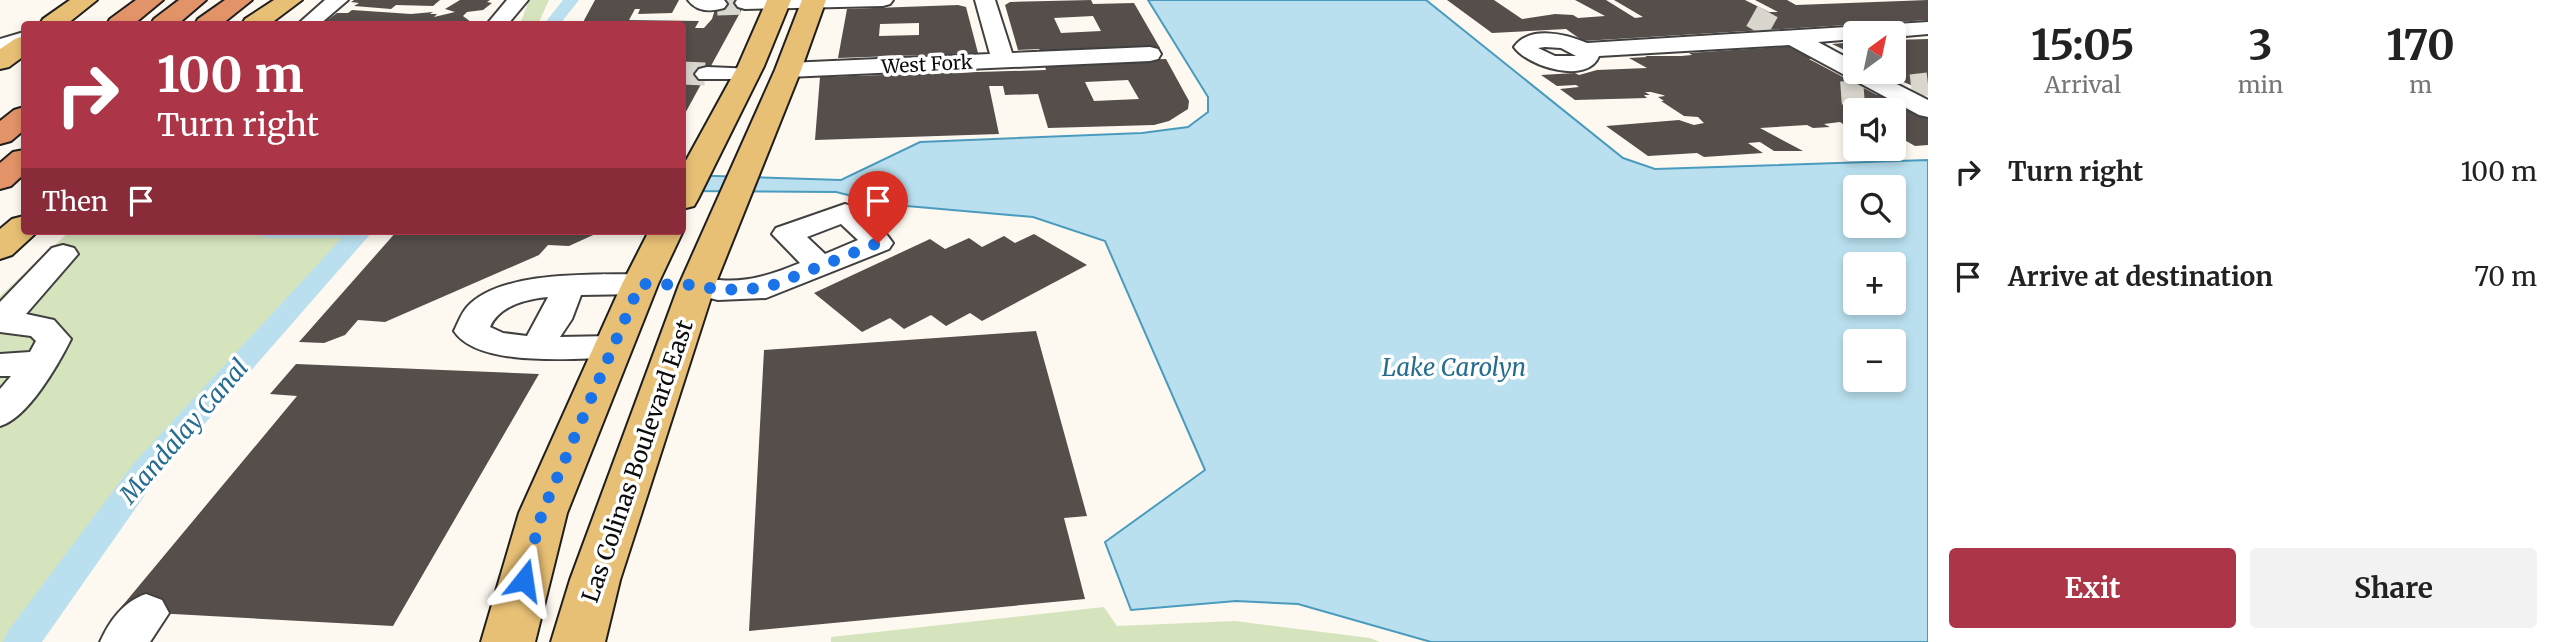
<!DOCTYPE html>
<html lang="en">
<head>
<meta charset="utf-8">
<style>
  :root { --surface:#fff; --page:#f2f2f2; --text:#222; --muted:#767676; --accent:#ac3648 }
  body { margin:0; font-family:Merriweather,serif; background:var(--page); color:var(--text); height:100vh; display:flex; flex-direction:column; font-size:26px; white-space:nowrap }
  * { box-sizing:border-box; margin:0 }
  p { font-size:23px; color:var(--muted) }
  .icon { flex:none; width:38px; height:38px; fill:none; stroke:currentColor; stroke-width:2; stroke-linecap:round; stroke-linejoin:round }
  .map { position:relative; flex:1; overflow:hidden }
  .side { display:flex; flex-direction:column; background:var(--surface); width:630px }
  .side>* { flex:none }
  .guide { position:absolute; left:21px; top:21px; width:665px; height:214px; border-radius:7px; box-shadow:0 4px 10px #0003; background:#ac3648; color:#fff; overflow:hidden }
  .needle { width:46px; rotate:33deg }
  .buttons { position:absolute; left:1843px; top:21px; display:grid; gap:14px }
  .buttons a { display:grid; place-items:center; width:63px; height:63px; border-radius:7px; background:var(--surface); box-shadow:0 4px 10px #0003; font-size:35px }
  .pin { position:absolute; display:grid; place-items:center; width:60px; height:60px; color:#fff; margin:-72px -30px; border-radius:50% 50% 50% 0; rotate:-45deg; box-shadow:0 0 7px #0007 }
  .pin .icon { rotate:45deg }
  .me { position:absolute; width:77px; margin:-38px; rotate:15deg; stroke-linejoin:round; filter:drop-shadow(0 0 5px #0008) }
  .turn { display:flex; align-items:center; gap:24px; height:147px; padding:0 21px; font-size:32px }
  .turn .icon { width:91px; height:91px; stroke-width:2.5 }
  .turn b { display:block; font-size:49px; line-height:60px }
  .then { display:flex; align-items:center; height:66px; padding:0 21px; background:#0003; gap:14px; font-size:26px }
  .eta { display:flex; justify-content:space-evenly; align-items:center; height:119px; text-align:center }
  .eta b { font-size:42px; font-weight:700; line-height:49px }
  .action { display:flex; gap:14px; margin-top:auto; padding:14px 21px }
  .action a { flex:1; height:80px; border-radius:7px; background:var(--accent); color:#fff; font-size:28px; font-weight:700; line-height:80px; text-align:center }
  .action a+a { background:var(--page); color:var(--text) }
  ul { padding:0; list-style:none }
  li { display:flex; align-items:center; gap:21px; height:105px; padding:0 21px }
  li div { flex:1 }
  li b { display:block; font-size:26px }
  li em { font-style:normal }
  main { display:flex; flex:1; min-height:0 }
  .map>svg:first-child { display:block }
  .green { fill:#d5e4bd }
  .water { fill:#bae0ef; stroke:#4a9bbd; stroke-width:2; fill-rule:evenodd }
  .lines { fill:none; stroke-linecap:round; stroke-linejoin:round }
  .canal { fill:#bae0ef; fill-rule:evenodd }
  .building { fill:#554e4b; fill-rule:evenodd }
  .minor-tunnel { stroke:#d9d6ce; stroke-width:23; stroke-dasharray:23 11; stroke-linecap:butt }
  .minor-casing { stroke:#404040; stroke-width:4 }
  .major-casing { stroke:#1e1e1e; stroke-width:4 }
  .highway-casing { stroke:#1e1e1e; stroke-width:4 }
  .minor { fill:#fff; fill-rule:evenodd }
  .major { fill:#e8c075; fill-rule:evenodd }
  .highway { fill:#e39368; fill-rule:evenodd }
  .route { stroke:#1a73e8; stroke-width:12; stroke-dasharray:0 21.6 }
  .labels { text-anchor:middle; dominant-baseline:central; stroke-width:7; stroke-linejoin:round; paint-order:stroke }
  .far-street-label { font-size:19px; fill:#0d0d0d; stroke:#fff }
  .street-label { font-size:23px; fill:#0d0d0d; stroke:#fff }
  .water-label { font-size:24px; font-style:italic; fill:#266d90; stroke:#fff }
</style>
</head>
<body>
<main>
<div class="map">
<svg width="1928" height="642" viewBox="0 0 1928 642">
  <rect width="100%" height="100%" fill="#fdf9f0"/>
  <!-- green -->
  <g class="green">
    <path d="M529,0H549L538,24H520Z"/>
    <path d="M70,231H372L15,642H0V296Z"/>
    <path d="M1104,607L1117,626L1235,621L1370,638L1380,642H831V637Z"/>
  </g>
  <!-- water -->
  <path class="water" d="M1148,0H1426L1623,158L1655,169L1928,160V642H1431L1298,604L1236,601L1131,610L1105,542L1205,470L1105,241L1033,217L884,204L836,192L683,191V175L841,180L920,142L1142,133L1188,127L1208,112V97ZM1855,187H1894V226H1855ZM1855,264H1894V303H1855ZM1855,341H1894V380H1855Z"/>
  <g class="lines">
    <!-- canal -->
    <g class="canal">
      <path d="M563,0H579L560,24H544Z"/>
      <path d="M255,231H373L156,479L42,642H3L8,631L134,463L342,238H267L259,236Z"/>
    </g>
  </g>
  <!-- building -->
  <g class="building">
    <path d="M354,0H440L433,6L396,5L391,9L354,6L359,3L351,2Z"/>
    <path d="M460,0H490L487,2L492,3L483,10L467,12L463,16L471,22L466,24L323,23L337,13H348L352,10L411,14L433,12L430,14H437L434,17L455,12L445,9Z"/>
    <path d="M595,0H679L672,13L638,14L640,9H635L629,20L699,21L695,28H704L712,19L718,0H747L682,119V24H582Z"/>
    <path d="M1091,0L1093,4L1134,3L1160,48L1041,52L1039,49L1018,50L1005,5L1010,2ZM1093,16L1101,31L1061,33L1054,18Z"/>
    <path d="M1447,0H1494L1522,19L1555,14L1573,15L1578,18L1605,16L1575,0H1606L1635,18L1643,17L1614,0H1745L1769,12H1778L1755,0H1787L1796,5L1928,0V20L1583,41L1566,29L1492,33Z"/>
    <path d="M958,5L966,7L978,53L838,58L847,9ZM919,23V35L879,36L880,24Z"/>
    <path d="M1928,39V92L1879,72H1894V40Z"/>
    <path d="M1855,42V55L1832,44Z"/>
    <path d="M1795,46L1818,58L1809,59L1877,95L1886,94L1928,117V145L1915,146L1894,134V110H1855V125L1846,126L1840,122L1824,124L1830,127L1813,128L1807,125L1760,128L1803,151H1774L1760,142L1748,143L1763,153L1704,157L1697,153L1648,156L1606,126L1679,120L1694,125L1704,123L1698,117L1684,116L1661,101H1664L1658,97L1665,96L1663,95L1651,92H1645L1650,95H1644L1647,98L1575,100L1560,89L1579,87L1576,85L1557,86L1541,75L1575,73L1579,75L1597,70L1647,68L1629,58L1647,57L1645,56H1681L1692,55L1689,53Z"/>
    <path d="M1166,59L1189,101L1188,109L1169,121L1154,125L1048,128L1038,94L1005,95L1003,86H989L999,134L815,140L820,77L1046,70L1044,62ZM1128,80L1139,99L1094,101L1085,82Z"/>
    <path d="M397,231H602L569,246L548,245L539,255L385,322L358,320L345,335L324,343L299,342Z"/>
    <path d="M1034,234L1087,265L982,321L970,313L946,326L931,315L904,329L890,318L862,332L814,293L930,239L945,249L969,238L982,247L1004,236L1015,243Z"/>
    <path d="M1036,331L1087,516L1064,518L1085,599L749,631L764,350Z"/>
    <path d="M296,364L539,374L393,626L118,611L297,396L270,394Z"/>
  </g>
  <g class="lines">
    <!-- minor-tunnel -->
    <g class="minor-tunnel">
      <path d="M717,4L745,3"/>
      <path d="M1752,16L1775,29"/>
      <path d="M682,73L707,74"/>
      <path d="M1911,86L1928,84"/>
      <path d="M1841,93L1868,91"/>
    </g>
    <!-- minor casing -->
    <g class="minor-casing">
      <g id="minor">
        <path d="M325,0H348L320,24H298Z"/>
        <path d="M507,0H528L508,24H487Z"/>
        <path d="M688,0H724L727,4L724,8C710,12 697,12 688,0Z"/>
        <path d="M737,0H893L890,4L883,6L745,9L738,7L735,3Z"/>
        <path d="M975,0H995L1012,53L1150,47L1158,49L1161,54L1158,59L1150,61L788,77L780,75L776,70L780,65L788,63L990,54Z"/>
        <path d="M1928,22V34L1894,37V33H1855V39L1818,42L1855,62V72H1873L1928,100V117L1919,115L1789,45L1599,56C1588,85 1528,67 1514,47C1529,25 1566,34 1587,43ZM1545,47L1561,48L1576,56H1555L1538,48Z"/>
        <path d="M24,32V46L0,53V39Z"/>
        <path d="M707,67L755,69L759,74L755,79H699L695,74L699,69Z"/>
        <path d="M845,204C862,209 883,228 893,243L889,249L766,298L718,300L686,292L681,285L686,278C699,275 706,279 719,280C748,283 773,274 800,263L772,234L776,228ZM841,224L858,240L825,254L807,237Z"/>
        <path d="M63,245L74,248L78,254L26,314L54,320L71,339C58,365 28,418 0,426V389L11,376H0V354L30,352L36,341L31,336L0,332V302L52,248Z"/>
        <path d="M640,274L651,277L656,284L651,291L640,294L581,295L572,319L560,337L613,336L625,339L630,347L625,355L613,358C574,358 478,368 454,331C458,323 461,314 467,307C501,270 593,275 640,274ZM548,297L527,336L503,333L490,327C499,306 526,299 548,297Z"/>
        <path d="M146,594L162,600L169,613L150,642H100C110,620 123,602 146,594Z"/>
      </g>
    </g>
    <!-- major casing -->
    <g class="major-casing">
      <g id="major">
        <path d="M70,0H97L67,24H40L43,19Z"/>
        <path d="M274,0H302L270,24H242L245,19Z"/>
        <path d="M767,0H791L764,66L698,199L694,206L682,209V168L738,66Z"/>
        <path d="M802,0H826L801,70L715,285L620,580L605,642H551L570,580L679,285L775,70Z"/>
        <path d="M24,36V56L9,67L0,69V49L15,39Z"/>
        <path d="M24,216V231H38L12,255L0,259V229L12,219Z"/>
        <path d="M682,230L683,231L658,284L567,513L535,642H481L519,513L622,284L649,231Z"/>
      </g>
    </g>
    <!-- highway casing -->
    <g class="highway-casing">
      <g id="highway">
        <path d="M136,0H163L134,24H107L110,19Z"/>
        <path d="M179,0H206L178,24H151L154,19Z"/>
        <path d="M225,0H252L222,24H195L198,19Z"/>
        <path d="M24,107V130L11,141L0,144V121L14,110Z"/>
        <path d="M24,150V174L11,186L0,189V163L13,152Z"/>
      </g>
    </g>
    <!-- minor -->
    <use href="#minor" class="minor"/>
    <!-- major -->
    <use href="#major" class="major"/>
    <!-- highway -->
    <use href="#highway" class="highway"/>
  </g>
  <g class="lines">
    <!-- route -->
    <path class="route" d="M524,580L542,513L640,284L697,285L718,290L766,288L878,243"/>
  </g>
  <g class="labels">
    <!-- far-street labels -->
    <g class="far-street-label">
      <text transform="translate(927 64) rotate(-3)">West Fork</text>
    </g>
    <!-- street labels -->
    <g class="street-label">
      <text transform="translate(637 461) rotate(-71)">Las Colinas Boulevard East</text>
    </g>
    <!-- water labels -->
    <g class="water-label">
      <text x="1454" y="367">Lake Carolyn</text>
      <text transform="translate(184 431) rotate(-49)">Mandalay Canal</text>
    </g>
  </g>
</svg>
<div class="buttons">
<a><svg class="needle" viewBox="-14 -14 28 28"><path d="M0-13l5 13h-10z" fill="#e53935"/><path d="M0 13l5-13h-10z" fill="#767676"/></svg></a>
<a><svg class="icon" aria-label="sound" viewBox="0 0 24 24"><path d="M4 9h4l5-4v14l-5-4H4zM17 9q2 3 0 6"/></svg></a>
<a><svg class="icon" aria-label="search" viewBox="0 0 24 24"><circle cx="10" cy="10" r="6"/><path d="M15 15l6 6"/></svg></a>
<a>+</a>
<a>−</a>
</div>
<div class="pin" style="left:878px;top:243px;background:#d93025"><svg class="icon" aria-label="arrive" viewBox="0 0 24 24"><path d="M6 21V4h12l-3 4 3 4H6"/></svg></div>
<svg class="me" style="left:524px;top:580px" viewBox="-20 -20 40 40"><path d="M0-17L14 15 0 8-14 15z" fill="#1a73e8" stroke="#fff" stroke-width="4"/></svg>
<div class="guide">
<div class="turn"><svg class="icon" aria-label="right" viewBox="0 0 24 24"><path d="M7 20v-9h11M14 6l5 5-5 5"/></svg><div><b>100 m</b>Turn right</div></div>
<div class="then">Then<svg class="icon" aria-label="arrive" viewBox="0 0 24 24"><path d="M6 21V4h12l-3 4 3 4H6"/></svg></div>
</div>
</div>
<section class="side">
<div class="eta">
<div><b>15:05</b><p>Arrival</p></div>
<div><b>3</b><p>min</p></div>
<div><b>170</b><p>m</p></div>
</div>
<ul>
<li><svg class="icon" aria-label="right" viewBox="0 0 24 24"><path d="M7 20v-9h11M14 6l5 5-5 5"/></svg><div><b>Turn right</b></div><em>100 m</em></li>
<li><svg class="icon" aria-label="arrive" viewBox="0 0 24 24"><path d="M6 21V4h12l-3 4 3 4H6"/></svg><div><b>Arrive at destination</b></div><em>70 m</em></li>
</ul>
<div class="action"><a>Exit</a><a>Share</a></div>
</section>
</main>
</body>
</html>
